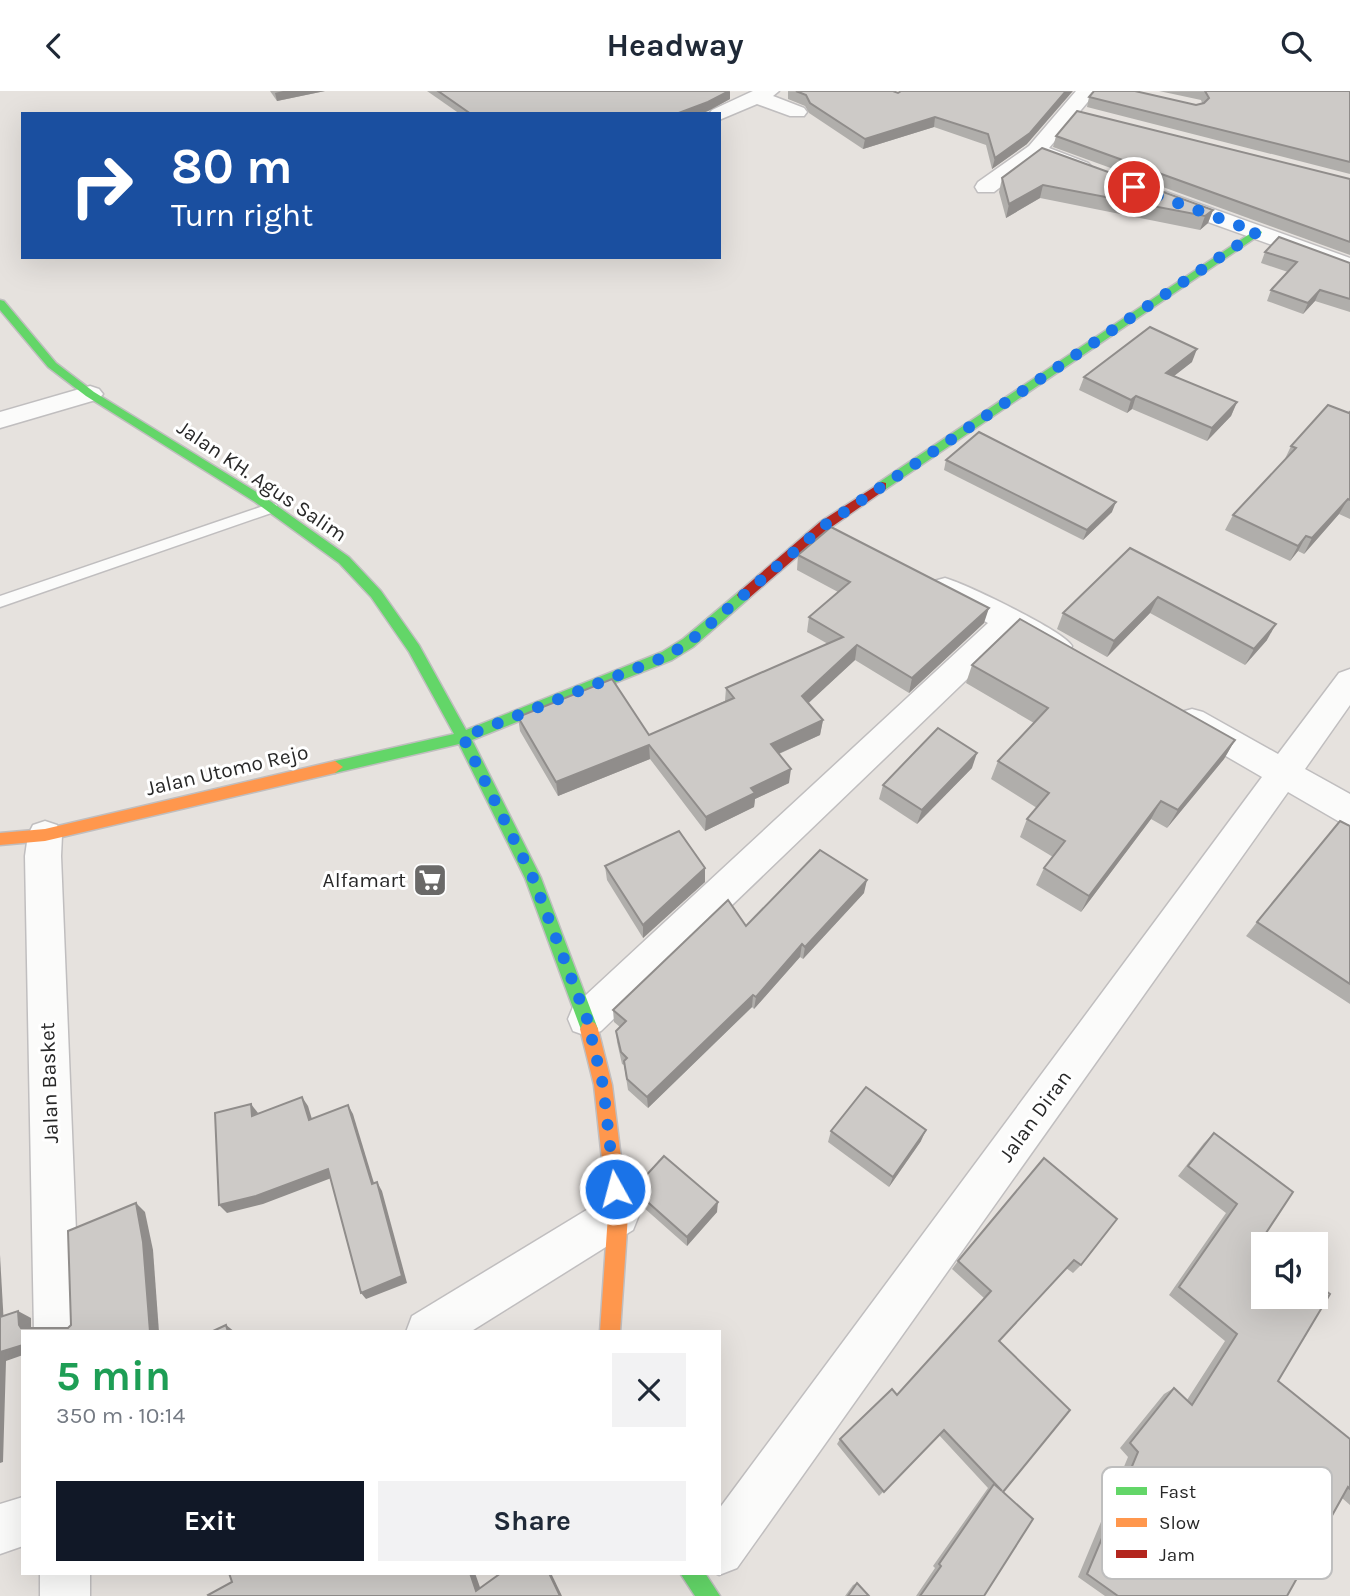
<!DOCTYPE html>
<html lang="en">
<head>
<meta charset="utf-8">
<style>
  :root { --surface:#fff; --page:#f2f2f3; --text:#1f2937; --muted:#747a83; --accent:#111827 }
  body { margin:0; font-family:Karla,sans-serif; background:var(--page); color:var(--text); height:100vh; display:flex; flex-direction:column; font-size:26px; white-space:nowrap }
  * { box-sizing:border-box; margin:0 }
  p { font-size:23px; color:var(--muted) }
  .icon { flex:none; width:38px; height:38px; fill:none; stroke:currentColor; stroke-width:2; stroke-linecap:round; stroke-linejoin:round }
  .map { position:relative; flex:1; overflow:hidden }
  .sheet { position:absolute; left:21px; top:1239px; width:700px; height:245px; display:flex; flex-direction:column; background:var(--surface); border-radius:0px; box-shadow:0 7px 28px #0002 }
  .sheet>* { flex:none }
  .banner { position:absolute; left:21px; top:21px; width:700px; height:147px; border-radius:0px; box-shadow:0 7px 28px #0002; background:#1a4fa0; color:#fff; overflow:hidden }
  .tools { position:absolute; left:1251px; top:1141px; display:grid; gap:14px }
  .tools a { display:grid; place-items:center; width:77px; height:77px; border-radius:0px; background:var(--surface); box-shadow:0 7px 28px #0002; font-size:35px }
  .pin { position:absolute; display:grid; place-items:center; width:60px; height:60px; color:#fff; margin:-30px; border:4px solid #fff; border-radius:50%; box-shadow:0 2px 7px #0007 }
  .me { position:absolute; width:77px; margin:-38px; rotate:353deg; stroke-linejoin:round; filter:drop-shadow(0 0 5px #0008) }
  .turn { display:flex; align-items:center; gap:24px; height:147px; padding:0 35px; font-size:32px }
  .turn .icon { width:91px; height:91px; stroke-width:2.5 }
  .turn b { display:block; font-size:49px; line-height:60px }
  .round { display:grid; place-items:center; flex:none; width:74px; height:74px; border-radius:0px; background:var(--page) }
  .overview { display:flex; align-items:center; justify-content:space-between; height:119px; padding:0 35px }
  h1 { font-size:42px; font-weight:700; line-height:52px; color:#1e9e55 }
  .button { display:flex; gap:14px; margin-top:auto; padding:14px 35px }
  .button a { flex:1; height:80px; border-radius:0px; background:var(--accent); color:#fff; font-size:28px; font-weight:700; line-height:80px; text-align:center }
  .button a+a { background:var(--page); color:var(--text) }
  header { display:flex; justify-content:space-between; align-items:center; height:91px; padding:0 35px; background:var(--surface); font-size:32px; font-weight:700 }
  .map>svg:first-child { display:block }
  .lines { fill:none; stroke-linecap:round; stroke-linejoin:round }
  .lane-casing { stroke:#c0bebf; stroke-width:3 }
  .street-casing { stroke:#c0bebf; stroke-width:3 }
  .fast-casing { stroke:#c0bebf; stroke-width:3 }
  .slow-casing { stroke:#c0bebf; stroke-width:3 }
  .jam-casing { stroke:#c0bebf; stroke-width:3 }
  .lane { fill:#fbfbfa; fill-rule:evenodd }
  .street { fill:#fbfbfa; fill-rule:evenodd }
  .fast { fill:#63d668; fill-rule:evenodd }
  .slow { fill:#ff974d; fill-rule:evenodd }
  .jam { fill:#b3261e; fill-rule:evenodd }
  .wall { fill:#b0aeab }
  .shaded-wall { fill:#908d8b }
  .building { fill:#cdcac7; stroke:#908d8b; stroke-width:2 }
  .route { stroke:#1a73e8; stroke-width:12; stroke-dasharray:0 21.6 }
  .labels { text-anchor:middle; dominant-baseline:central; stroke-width:6; stroke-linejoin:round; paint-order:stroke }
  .street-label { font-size:21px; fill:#282828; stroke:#fff }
  .poi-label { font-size:21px; fill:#282828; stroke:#fff; text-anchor:end }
  .key { fill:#fff; stroke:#bebebe; stroke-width:2 }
  .key-label { font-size:19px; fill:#282828 }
</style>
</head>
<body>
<header><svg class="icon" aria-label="back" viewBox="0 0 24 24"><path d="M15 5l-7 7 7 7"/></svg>Headway<svg class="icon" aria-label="search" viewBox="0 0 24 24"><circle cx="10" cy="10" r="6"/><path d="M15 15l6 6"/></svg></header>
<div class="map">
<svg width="1350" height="1505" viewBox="0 0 1350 1505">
  <rect width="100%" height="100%" fill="#e6e2de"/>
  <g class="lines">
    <!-- lane casing -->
    <g class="lane-casing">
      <path id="lane" d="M272,412L277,414V420L0,516V505Z"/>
    </g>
    <!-- street casing -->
    <g class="street-casing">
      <g id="street">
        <path d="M753,0H779L773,5L804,17L807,21L804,25H790L757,13L719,29V23H709L712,19Z"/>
        <path d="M1076,0H1097L1049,57L1088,72L1092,76L1088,80H1074L1038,67L994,101H978L975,96L978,91L1029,55Z"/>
        <path d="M1166,101L1350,167V182L1158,113L1155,108L1158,103Z"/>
        <path d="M90,295L99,298L103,303L99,308L0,337V321Z"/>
        <path d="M945,487C966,493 1064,540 1072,555L1068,563C1048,569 1030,554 1012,545L601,940L587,945L573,940L568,928L573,916L988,532L934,504L930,497L934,490Z"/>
        <path d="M1350,578V614L1305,678L1350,703V734L1338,730L1288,701L737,1477L719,1484L715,1482H719V1418L1262,686L1181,639L1176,630L1181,621L1192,618L1203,621L1278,663L1339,582Z"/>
        <path d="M45,730L57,734L62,744L61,765L80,1241H34L25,765L28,744L33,734Z"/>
        <path d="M618,1103L633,1109L639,1124L633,1139L470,1241H406L412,1225L603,1109Z"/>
        <path d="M23,1406V1455L0,1463V1413Z"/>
        <rect x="40" y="1482" width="50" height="23"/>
      </g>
    </g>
    <!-- fast casing -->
    <g class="fast-casing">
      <g id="fast">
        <path d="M1257,138L1262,141L1261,143L886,398H878V392Z"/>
        <path d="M0,209L4,210L56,272L94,301L263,405L349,466L381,500L419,554L466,639L662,561L683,548L739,501H749L751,504L749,507L693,556L672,569L472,649L541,787L598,938L595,944L589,946L583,944L525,787L459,653L335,682L327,676L335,670L454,643L409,561L371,506L339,472L255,411L86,305L48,276L0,219Z"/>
        <path d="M680,1482H705L720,1505H695Z"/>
      </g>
    </g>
    <!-- slow casing -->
    <g class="slow-casing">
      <g id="slow">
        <path d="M335,670L343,676L335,682L45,750L0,754V742L45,738Z"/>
        <path d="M589,930L595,932L598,938L612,994L628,1124L620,1241H600L608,1124L594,994L580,938L583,932Z"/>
      </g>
    </g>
    <!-- jam casing -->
    <g class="jam-casing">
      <path id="jam" d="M882,391L886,392V398L830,437L749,507H739L737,504L739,501L820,431Z"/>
    </g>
    <!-- lane -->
    <use href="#lane" class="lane"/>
    <!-- street -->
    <use href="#street" class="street"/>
    <!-- fast -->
    <use href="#fast" class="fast"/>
    <!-- slow -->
    <use href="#slow" class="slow"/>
    <!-- jam -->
    <use href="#jam" class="jam"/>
  </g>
  <!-- wall -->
  <g class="wall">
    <path d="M270,0H325L277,10Z"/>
    <path d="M427,0H730V8L708,20L700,23H460Z"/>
    <path d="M788,0H893L1027,53L992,78L986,54L934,36L863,58L809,22L805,15L788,8Z"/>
    <path d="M1159,0H1350V83L1087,16L1089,6L1196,14L1202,12L1201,9Z"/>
    <path d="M1056,45L1350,88V164L1053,56Z"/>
    <path d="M1002,87L1213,119L1208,132L1200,139L1040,107L1006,127L999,101Z"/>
    <path d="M1265,161L1350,172V221L1315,210L1303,223L1267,210L1271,199L1288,181L1261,172Z"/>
    <path d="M1192,271L1174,285L1237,311L1231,325L1207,350L1132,318L1127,322L1079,299L1084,286Z"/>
    <path d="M1350,321V428L1339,423L1304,463L1298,460L1290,470L1225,439L1233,424L1284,370L1291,355Z"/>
    <path d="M946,369L1112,421L1083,449L944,379Z"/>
    <path d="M1130,457L1267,549L1245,574L1150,522L1107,566L1057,538L1063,522Z"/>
    <path d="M798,464L984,532L909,602L855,569L808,612L823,629L820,644L779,663L789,692L755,708L754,716L705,740L650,668L558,705L520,640L518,626L649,644L725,610L726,597L828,553L807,541L809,526L838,501L797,479Z"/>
    <path d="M972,574L1235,649L1224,668L1167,737L1151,728L1081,821L1036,794L1044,777L1053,766L1020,746L1027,728L1037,717L991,688L998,670L1034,632L966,592Z"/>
    <path d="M972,677L917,733L879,708L883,694Z"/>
    <path d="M1350,735V913L1246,845L1257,831Z"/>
    <path d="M605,775L705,791L643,847L607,789Z"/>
    <path d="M864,802L803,868L800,866L754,918L752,916L648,1017L628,999L624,974L622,973L617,951L616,940L620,936L614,931L613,919L746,835Z"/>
    <path d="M831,1040L921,1050L889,1096L828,1051Z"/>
    <path d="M1214,1042L1260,1151L1278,1290L1350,1348V1414L1342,1407L1287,1505H1105L1078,1486L1128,1366L1120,1357L1164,1303L1174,1297L1187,1309L1225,1250L1169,1204L1226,1122L1178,1085L1204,1052Z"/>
    <path d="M1044,1067L1081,1174L1073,1182L1066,1177L999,1250L1003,1401L984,1505H916L935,1477L933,1475L988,1397L939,1344L879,1405L837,1353L840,1348L897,1304L984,1207L952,1178L958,1170Z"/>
    <path d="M640,1091L717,1121L687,1155L643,1116Z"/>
    <path d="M857,1492L869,1505H845L853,1494Z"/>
  </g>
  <!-- shaded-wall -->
  <g class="shaded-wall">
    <path d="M283,0H325L277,10L275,2Z"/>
    <path d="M730,0V8L708,20L700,23H676Z"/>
    <path d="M1066,0H1073L1027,53L992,78L995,67Z"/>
    <path d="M935,26L934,36L863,58L865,48Z"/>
    <path d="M1043,94L1040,107L1006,127L1009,113Z"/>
    <path d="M1213,119L1208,132L1200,139L1205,125Z"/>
    <path d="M1320,199L1315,210L1303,223L1308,212Z"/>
    <path d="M1197,258L1192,271L1161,295L1166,282Z"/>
    <path d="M1136,305L1132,318L1127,322L1131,309Z"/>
    <path d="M1237,311L1231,325L1207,350L1212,337Z"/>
    <path d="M1348,408L1339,423L1304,463L1312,447Z"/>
    <path d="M1116,411L1112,421L1083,449L1087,439Z"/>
    <path d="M1306,445L1298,460L1290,470L1298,455Z"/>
    <path d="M1158,506L1150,522L1107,566L1114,550Z"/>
    <path d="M989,517L984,532L909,602L912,587Z"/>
    <path d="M1276,533L1267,549L1245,574L1254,558Z"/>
    <path d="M857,554L855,569L800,620L802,605Z"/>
    <path d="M823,629L820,644L769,667L771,653Z"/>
    <path d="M1235,649L1224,668L1167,737L1178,719Z"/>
    <path d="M649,654L650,668L558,705L556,691Z"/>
    <path d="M977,662L972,677L917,733L922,719Z"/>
    <path d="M791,678L789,692L755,708L754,716L705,740L706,726L751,697Z"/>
    <path d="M1161,710L1151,728L1081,821L1089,805Z"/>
    <path d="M705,777V791L643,847V834Z"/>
    <path d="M867,789L864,802L803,868L805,856Z"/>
    <path d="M802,853L800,866L754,918L756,906Z"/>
    <path d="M753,904L752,916L648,1017L647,1006Z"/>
    <path d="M302,1006L308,1015L315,1038L309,1029Z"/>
    <path d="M251,1013L258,1022L252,1025Z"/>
    <path d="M348,1014L353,1023L377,1102L372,1093Z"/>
    <path d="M926,1039L921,1050L889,1096L893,1086Z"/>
    <path d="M328,1078L334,1086L263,1113L227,1122L219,1114Z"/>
    <path d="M377,1091L382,1100L407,1192L366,1208L361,1202Z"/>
    <path d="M718,1111L717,1121L687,1155V1146Z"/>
    <path d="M136,1112L145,1121L153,1159L159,1241H150Z"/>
    <path d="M0,1164L4,1235L0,1234Z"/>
    <path d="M18,1220L31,1227V1241L21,1237L19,1234Z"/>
    <path d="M226,1234L235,1241H228Z"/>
    <path d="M23,1254V1264L6,1270L3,1371L0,1372V1261Z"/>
    <path d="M470,1482H475L482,1502L476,1500Z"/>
    <path d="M549,1482H551L562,1505H560Z"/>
  </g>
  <!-- building -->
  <g class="building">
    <path d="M438,0H729L708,11L676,23H471Z"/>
    <path d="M796,0H893L898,2L901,0H1066L1030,42L995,67L988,43L935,26L865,48L810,12L806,4Z"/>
    <path d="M1094,0H1135L1196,14L1204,12L1209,7L1205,0H1350V71L1089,6Z"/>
    <path d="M1077,20L1350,88V151L1056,45Z"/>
    <path d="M1042,57L1213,119L1205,125L1043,94L1009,113L1002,87Z"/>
    <path d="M1279,146L1350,172V208L1320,199L1308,212L1271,199L1297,171L1265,161Z"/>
    <path d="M1150,236L1197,258L1166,282L1237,311L1212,337L1136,305L1131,309L1084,286Z"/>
    <path d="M1328,314L1349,322L1350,321V409L1348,408L1312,447L1306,445L1298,455L1233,424L1296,357L1291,355Z"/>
    <path d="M979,341L1116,411L1087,439L946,369Z"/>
    <path d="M831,436L989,517L912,587L857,554L802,605L823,629L771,653L791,678L751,697L755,702L706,726L649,654L556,691L518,626L612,588L649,644L734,607L726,597L843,546L809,526L850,491L798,464Z"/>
    <path d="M1130,457L1276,533L1254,558L1158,506L1114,550L1063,522Z"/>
    <path d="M1020,528L1235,649L1178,719L1161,710L1089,805L1044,777L1065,750L1027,728L1049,702L998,670L1048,617L972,574Z"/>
    <path d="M938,637L977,662L922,719L883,694Z"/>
    <path d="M1340,730L1350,735V893L1257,831Z"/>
    <path d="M679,740L705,777L643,834L605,775Z"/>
    <path d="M820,759L867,789L805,856L802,853L756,906L753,904L647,1006L627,988L624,970L627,967L621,961L616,940L626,930L613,919L728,809L746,835Z"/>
    <path d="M866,996L926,1039L893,1086L831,1040Z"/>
    <path d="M302,1006L309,1029L348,1014L372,1093L377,1091L402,1185L361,1202L328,1078L256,1105L219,1114L215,1022L251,1013L252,1025Z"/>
    <path d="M1214,1042L1293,1101L1260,1151L1264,1153V1206H1316V1193L1330,1203L1278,1290L1350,1348V1398L1348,1396L1287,1505H1118L1087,1483L1138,1361L1130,1352L1174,1297L1192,1314L1237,1243L1179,1196L1237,1113L1188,1075Z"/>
    <path d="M664,1065L718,1111L687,1146L642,1106L640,1091Z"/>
    <path d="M1044,1067L1117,1128L1081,1174L1074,1169L999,1250L1070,1319L1003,1401L1033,1428L984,1505H920L941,1475L939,1473L994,1393L1002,1400L944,1339L884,1401L840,1348L892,1298L897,1304L991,1200L958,1170Z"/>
    <path d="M136,1112L143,1151L150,1241H23V1254L0,1261V1226L18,1220L19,1234L21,1237H68L71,1234L68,1140Z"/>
    <path d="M226,1234L228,1241H211Z"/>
    <path d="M229,1482H470L476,1500L501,1482H549L560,1505H209L208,1504L232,1491Z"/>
    <path d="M857,1492L869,1505H848Z"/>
  </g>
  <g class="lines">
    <!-- route -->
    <path class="route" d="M615,1098L603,994L587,928L533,787L463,646L667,565L688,552L825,434L1257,141L1134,96"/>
  </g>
  <!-- icons -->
  <defs>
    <g id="supermarket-square" transform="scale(1.75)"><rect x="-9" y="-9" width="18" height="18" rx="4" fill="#6a6968" stroke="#fff"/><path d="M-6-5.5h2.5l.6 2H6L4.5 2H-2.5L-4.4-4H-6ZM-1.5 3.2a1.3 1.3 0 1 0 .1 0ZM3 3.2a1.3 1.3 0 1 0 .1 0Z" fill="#fff"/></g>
  </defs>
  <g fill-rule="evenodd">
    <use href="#supermarket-square" x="430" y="789"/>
  </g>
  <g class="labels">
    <!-- street labels -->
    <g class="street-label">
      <text transform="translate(262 390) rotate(34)">Jalan KH. Agus Salim</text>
      <text transform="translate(227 679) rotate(-13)">Jalan Utomo Rejo</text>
      <text transform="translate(49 992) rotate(-92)">Jalan Basket</text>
      <text transform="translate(1035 1025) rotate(-54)">Jalan Diran</text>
    </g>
    <!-- poi labels -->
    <g class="poi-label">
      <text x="406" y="789">Alfamart</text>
    </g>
  </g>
  <!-- legend -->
  <rect x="1102" y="1376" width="230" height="112" rx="10" class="key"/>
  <rect x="1116" y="1396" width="31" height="8" fill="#63d668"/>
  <rect x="1116" y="1427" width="31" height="9" fill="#ff974d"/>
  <rect x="1116" y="1459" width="31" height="8" fill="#b3261e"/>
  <g class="key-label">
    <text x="1159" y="1407">Fast</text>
    <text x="1159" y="1438">Slow</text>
    <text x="1159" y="1470">Jam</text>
  </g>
</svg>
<div class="tools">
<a><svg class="icon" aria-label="sound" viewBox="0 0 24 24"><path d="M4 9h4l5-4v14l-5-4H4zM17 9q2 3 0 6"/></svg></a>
</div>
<div class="pin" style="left:1134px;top:96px;background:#d93025"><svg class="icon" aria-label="arrive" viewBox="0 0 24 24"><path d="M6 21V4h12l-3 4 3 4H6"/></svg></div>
<svg class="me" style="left:615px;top:1098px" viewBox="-20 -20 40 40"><circle r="17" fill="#1a73e8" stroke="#fff" stroke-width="3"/><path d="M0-11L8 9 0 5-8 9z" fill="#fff"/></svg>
<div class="banner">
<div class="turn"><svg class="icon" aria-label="right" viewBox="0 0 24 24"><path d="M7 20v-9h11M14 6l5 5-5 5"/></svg><div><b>80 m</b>Turn right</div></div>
</div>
<section class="sheet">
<div class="overview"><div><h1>5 min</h1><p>350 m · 10:14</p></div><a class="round"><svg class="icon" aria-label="close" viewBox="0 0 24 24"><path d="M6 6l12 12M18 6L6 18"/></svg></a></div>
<div class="button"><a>Exit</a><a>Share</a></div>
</section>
</div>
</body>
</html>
